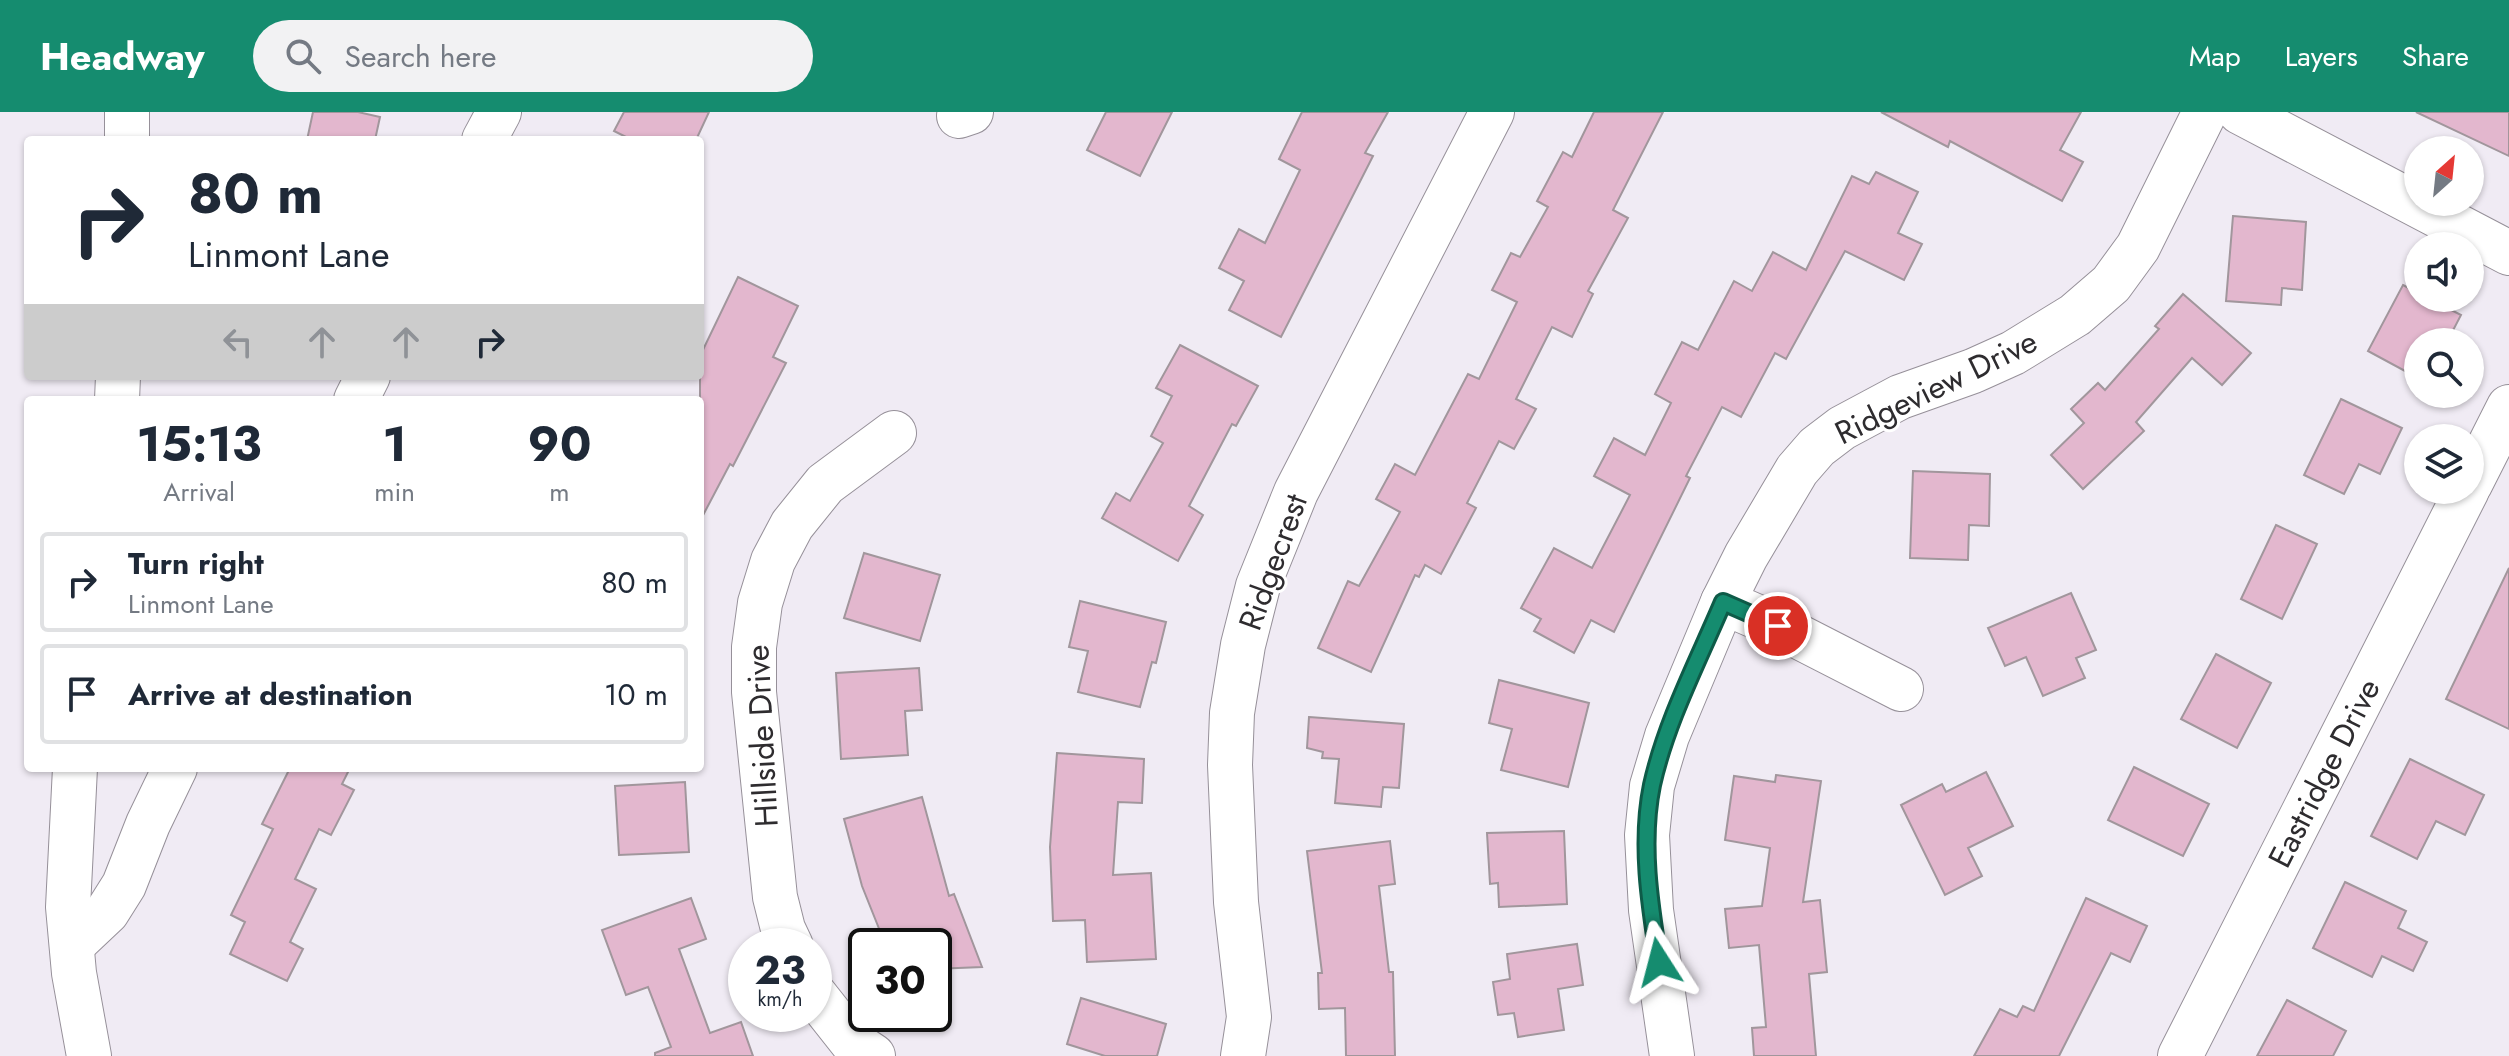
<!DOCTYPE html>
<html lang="en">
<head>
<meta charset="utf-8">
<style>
  :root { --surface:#fff; --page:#f2f2f3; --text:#1f2937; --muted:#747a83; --line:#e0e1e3; --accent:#158c6f }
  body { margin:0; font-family:Jost,sans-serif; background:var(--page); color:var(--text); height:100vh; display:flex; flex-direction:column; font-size:30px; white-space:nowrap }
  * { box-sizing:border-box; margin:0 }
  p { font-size:26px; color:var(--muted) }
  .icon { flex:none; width:44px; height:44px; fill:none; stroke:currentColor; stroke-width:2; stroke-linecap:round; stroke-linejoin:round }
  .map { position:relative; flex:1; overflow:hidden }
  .panel { position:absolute; left:24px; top:284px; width:680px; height:376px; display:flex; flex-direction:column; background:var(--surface); border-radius:8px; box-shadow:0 2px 6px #0004 }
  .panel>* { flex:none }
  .hud { position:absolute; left:24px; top:24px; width:680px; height:244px; border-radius:8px; box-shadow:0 2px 6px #0004; background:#fff; color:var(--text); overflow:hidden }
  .needle { width:52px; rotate:27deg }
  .tools { position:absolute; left:2404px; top:24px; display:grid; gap:16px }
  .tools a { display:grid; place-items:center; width:80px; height:80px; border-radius:50%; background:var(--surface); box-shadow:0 2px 6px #0004; font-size:40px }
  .speed { position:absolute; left:728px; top:816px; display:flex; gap:16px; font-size:40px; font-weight:700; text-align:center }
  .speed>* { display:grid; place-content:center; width:104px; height:104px; border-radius:50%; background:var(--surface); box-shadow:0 2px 6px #0004; line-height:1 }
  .speed small { font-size:20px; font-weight:400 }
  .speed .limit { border:4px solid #111; border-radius:12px; background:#fff; color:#111 }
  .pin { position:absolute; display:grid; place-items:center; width:68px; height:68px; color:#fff; margin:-34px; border:4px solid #fff; border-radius:50%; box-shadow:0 2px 8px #0007 }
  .me { position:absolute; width:88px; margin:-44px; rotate:351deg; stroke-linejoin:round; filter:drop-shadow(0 0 6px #0008) }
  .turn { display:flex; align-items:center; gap:28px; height:168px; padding:0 32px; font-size:36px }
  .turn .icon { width:104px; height:104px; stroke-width:2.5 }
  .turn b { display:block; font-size:56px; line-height:68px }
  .lanes { display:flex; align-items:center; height:76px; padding:0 32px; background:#0003; justify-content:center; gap:40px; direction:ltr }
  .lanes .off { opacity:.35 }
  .eta { display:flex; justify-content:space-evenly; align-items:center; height:136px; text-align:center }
  .eta b { font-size:48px; font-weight:700; line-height:56px }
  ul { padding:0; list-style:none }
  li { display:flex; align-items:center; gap:24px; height:100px; margin:0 16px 12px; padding:0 16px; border:4px solid var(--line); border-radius:8px }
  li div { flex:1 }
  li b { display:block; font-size:30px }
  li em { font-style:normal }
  header { display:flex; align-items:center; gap:48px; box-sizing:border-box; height:112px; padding:0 40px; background:var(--accent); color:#fff }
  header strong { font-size:38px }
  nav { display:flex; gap:44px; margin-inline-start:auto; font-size:28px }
  .search { width:560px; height:72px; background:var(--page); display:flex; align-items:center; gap:20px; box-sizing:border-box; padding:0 28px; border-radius:44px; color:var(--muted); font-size:30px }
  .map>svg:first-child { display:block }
  .building { fill:#e3b7ce; stroke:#a1969c; stroke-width:2 }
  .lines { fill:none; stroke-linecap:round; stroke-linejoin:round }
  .minor-casing { stroke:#969099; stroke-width:46 }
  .minor { stroke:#fff; stroke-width:44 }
  .route-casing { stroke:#0e5b48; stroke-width:20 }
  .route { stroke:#158c6f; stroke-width:14 }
  .labels { text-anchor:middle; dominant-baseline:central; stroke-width:6; stroke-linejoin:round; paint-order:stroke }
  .street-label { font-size:32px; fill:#2e2c2f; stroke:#fff }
</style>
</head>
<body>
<header>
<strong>Headway</strong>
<div class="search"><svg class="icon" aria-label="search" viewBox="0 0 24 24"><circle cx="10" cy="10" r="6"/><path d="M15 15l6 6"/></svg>Search here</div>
<nav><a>Map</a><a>Layers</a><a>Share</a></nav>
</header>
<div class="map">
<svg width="2509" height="944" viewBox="0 0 2509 944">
  <rect width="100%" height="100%" fill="#f0ebf4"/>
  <!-- building -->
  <g class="building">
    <path d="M313,0H358L380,5L375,28H307Z"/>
    <path d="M624,0H709L696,28H632L614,19Z"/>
    <path d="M1106,0H1172L1140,64L1087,38Z"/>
    <path d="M1302,0H1388L1365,41L1373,44L1281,225L1229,198L1244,169L1219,156L1239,117L1265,131L1300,58L1279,47Z"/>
    <path d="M1594,0H1663L1613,98L1628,106L1588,179L1593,182L1572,225L1552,215L1516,287L1536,297L1514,337L1499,329L1467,391L1476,396L1441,462L1425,453L1419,465L1415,463L1371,560L1318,536L1348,469L1359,474L1400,400L1376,387L1395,352L1415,363L1468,262L1479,267L1517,190L1492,178L1511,141L1520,145L1548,95L1537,89L1563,40L1572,45Z"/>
    <path d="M1881,0H2081L2060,38L2083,50L2062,89L1950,29L1948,35Z"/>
    <path d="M2416,0H2509V44Z"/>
    <path d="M1876,60L1918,80L1898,121L1922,132L1904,168L1845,139L1786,247L1775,241L1741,305L1722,295L1686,364L1690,366L1614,520L1591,508L1574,541L1534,519L1541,507L1521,496L1554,436L1592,456L1630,383L1594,364L1614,326L1645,343L1671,291L1655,282L1682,230L1698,238L1734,169L1752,179L1773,140L1806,158L1852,64L1869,72Z"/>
    <path d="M2233,104L2306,110L2302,178L2282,176L2281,193L2226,189Z"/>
    <path d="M738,165L798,194L773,245L786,251L733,354L730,352L700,409V244Z"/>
    <path d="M2403,173L2418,181V186H2428L2461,203L2447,230H2418V266L2368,239Z"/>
    <path d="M2183,182L2251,241L2222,273L2192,246L2136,310L2144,319L2083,377L2051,343L2084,311L2071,297L2098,271L2105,278L2159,217L2155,214Z"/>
    <path d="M1180,233L1258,274L1236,314L1232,312L1189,394L1203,403L1178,449L1102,406L1116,381L1130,389L1163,331L1151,324L1172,284L1156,276Z"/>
    <path d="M2341,287L2402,316L2380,362L2359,352L2344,382L2304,363Z"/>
    <path d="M1913,359L1990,362L1989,414L1969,413L1968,448L1910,446Z"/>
    <path d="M2276,413L2317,432L2282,507L2241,487Z"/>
    <path d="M864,441L940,463L920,529L844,506Z"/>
    <path d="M2509,456V617L2446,587Z"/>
    <path d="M2071,481L2096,538L2076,546L2085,566L2043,584L2026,545L2005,554L1988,516Z"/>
    <path d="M1080,489L1166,510L1156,551L1152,550L1140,595L1078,580L1088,539L1069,535Z"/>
    <path d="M2216,542L2271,571L2237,636L2181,607Z"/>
    <path d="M919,556L922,598L905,599L908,643L841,647L836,561Z"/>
    <path d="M1499,568L1589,591L1568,675L1501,658L1512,617L1489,611Z"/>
    <path d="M1309,605L1404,612L1399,676L1383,675L1381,695L1335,691L1339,647L1322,646L1323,640L1307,636Z"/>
    <path d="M1057,641L1144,647L1142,691L1118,690L1113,763L1151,761L1156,847L1087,850L1085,808L1053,809L1050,735Z"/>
    <path d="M2410,647L2484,683L2465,723L2436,709L2417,747L2371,724Z"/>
    <path d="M2134,655L2209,692L2183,744L2108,708Z"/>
    <path d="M290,656H350L342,672L354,678L331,723L319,717L295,767L316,777L290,830L303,837L287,869L230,842L245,810L231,803L273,717L262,712Z"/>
    <path d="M1986,660L2013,714L1968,736L1982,764L1945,783L1901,693L1942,672L1946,680Z"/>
    <path d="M1776,663L1821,669L1803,790L1820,788L1827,860L1809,862L1816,944H1754L1752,916L1766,915L1759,833L1729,836L1725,797L1762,794L1770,736L1725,728L1734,664L1775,670Z"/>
    <path d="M685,670L689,740L619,743L615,674Z"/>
    <path d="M922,685L949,784L954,782L982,855L934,857V834H886L862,774L844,707Z"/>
    <path d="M1564,719L1567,792L1499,795L1498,771L1490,772L1487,721Z"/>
    <path d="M1390,729L1395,772L1379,774L1389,860H1393L1395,944H1346L1345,896L1319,897L1318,861H1322L1307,739Z"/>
    <path d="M2345,770L2406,799L2398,816L2427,830L2413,859L2382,844L2372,865L2313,836Z"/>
    <path d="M691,786L706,827L679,837L710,921L741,910L753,944H655V941L671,935L648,875L626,883L602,818Z"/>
    <path d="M2086,786L2147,814L2130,850L2111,841L2059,944H1974L2000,897L2017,905L2023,894L2034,899Z"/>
    <path d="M1577,832L1583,873L1558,877L1564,918L1518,925L1514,901L1498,903L1493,870L1510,867L1507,842Z"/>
    <path d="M1081,886L1166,912L1157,944H1105L1067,932Z"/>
    <path d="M2287,888L2346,919L2333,944H2257Z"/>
  </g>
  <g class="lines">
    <!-- minor casing -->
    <g class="minor-casing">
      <g id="minor">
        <path d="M2240,0L2509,141"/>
        <path d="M959,4L971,0"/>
        <path d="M127,28V0"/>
        <path d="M484,28L499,0"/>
        <path d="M117,288L118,264"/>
        <path d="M356,288L368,264"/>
        <path d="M2470,372L2509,295"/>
        <path d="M1723,490L1778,514L1901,577"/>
        <path d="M75,656L68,795L74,861L89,944"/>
        <path d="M72,833L107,800L124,773L148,712L175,656"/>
        <path d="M791,834L783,817L775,785L754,580V535L760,491L773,449L792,413L825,372L894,321"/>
        <path d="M814,882L852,930L873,944"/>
        <path d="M1243,944L1249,905L1236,790L1230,653L1232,601L1243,533L1258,474L1296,380L1492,0"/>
        <path d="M1672,944L1651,798L1647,723L1652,674L1667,624L1723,490L1746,444L1797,358L1817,335L1842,316L1900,285L1973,259L2013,241L2075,203L2111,172L2138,135L2205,0"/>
        <path d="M2180,944L2467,378"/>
      </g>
    </g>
    <!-- minor -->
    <use href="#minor" class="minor"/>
  </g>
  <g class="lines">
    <!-- route casing -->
    <g class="route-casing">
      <path id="route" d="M1659,850C1650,793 1640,731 1652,673C1666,610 1698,549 1723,490L1778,514"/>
    </g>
    <!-- route -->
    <use href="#route" class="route"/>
  </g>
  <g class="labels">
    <!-- street labels -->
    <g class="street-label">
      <text transform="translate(1936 275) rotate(-26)">Ridgeview Drive</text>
      <text transform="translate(1273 450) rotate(-70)">Ridgecrest</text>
      <text transform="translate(762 624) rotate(-93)">Hillside Drive</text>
      <text transform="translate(2324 661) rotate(-63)">Eastridge Drive</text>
    </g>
  </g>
</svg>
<div class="tools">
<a><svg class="needle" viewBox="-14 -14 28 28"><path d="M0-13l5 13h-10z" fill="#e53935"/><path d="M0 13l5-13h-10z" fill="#747a83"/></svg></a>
<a><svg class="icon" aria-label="sound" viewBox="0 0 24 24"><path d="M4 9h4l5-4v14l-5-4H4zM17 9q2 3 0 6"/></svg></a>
<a><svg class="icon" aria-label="search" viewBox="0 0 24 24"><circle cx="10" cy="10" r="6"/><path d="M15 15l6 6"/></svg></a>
<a><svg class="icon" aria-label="layers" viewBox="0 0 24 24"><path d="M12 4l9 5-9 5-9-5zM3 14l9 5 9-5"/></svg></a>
</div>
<div class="speed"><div>23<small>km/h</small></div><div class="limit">30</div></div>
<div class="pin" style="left:1778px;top:514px;background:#d93025"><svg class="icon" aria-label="arrive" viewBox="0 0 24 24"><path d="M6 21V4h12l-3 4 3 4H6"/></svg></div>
<svg class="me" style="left:1659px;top:850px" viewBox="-20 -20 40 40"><path d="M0-17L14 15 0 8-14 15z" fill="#158c6f" stroke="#fff" stroke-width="4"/></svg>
<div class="hud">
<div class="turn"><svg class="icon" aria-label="right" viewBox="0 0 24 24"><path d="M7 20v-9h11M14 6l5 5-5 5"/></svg><div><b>80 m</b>Linmont Lane</div></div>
<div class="lanes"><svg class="icon off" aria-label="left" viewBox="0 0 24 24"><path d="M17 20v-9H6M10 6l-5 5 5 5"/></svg><svg class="icon off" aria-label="ahead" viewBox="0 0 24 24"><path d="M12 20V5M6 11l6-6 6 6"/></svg><svg class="icon off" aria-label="ahead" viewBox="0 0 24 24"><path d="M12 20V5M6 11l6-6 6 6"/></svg><svg class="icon" aria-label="right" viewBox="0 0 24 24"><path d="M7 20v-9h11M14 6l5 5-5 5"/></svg></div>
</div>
<section class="panel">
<div class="eta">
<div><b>15:13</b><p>Arrival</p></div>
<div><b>1</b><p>min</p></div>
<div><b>90</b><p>m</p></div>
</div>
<ul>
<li><svg class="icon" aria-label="right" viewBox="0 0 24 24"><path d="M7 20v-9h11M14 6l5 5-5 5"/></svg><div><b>Turn right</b><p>Linmont Lane</p></div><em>80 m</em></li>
<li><svg class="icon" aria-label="arrive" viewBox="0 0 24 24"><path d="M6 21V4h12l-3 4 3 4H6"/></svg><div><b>Arrive at destination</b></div><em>10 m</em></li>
</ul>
</section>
</div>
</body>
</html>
